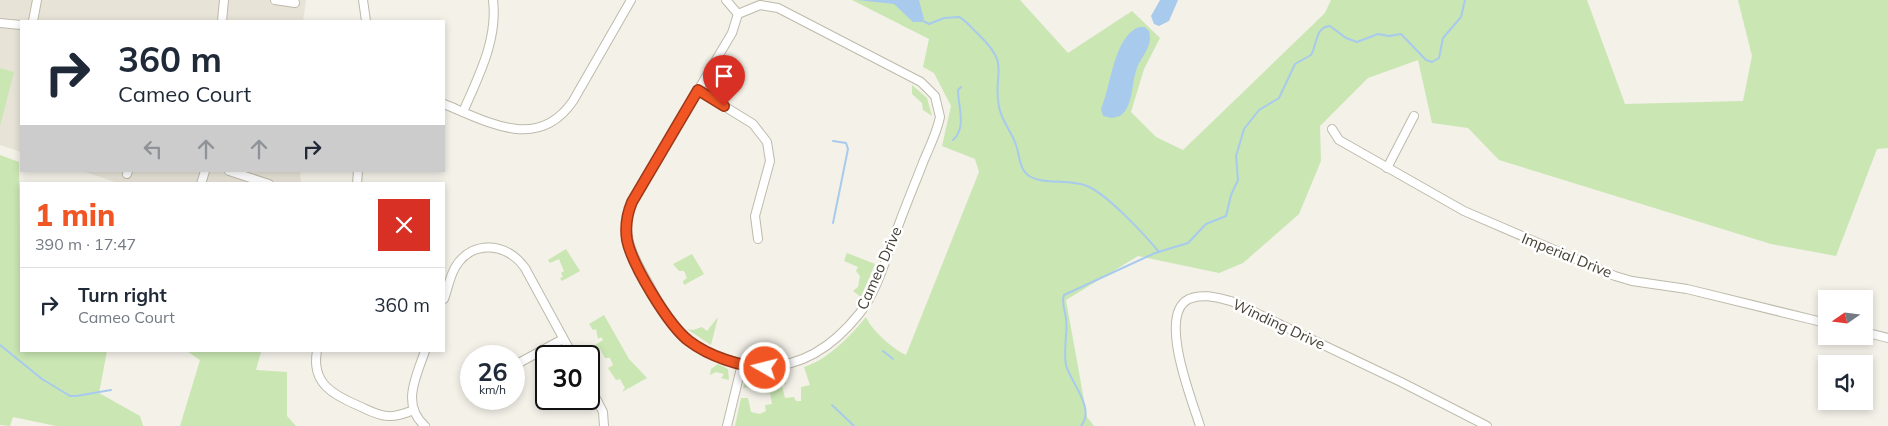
<!DOCTYPE html>
<html lang="en">
<head>
<meta charset="utf-8">
<style>
  :root { --surface:#fff; --page:#f2f2f3; --text:#1f2937; --muted:#747a83; --line:#e0e1e3; --accent:#f05523 }
  body { margin:0; font-family:Mulish,sans-serif; background:var(--page); color:var(--text); height:100vh; display:flex; flex-direction:column; font-size:19px; white-space:nowrap }
  * { box-sizing:border-box; margin:0 }
  p { font-size:16px; color:var(--muted) }
  .icon { flex:none; width:28px; height:28px; fill:none; stroke:currentColor; stroke-width:2; stroke-linecap:round; stroke-linejoin:round }
  .map { position:relative; flex:1; overflow:hidden }
  .details { position:absolute; left:20px; top:182px; width:425px; height:170px; display:flex; flex-direction:column; background:var(--surface); border-radius:0px; box-shadow:0 2px 8px #0003 }
  .details>* { flex:none }
  .hud { position:absolute; left:20px; top:20px; width:425px; height:152px; border-radius:0px; box-shadow:0 2px 8px #0003; background:#fff; color:var(--text); overflow:hidden }
  .needle { width:32px; rotate:256deg }
  .controls { position:absolute; left:1818px; top:290px; display:grid; gap:10px }
  .controls a { display:grid; place-items:center; width:55px; height:55px; border-radius:0px; background:var(--surface); box-shadow:0 2px 8px #0003; font-size:25px }
  .speed { position:absolute; left:460px; top:345px; display:flex; gap:10px; font-size:25px; font-weight:700; text-align:center }
  .speed>* { display:grid; place-content:center; width:65px; height:65px; border-radius:50%; background:var(--surface); box-shadow:0 2px 8px #0003; line-height:1 }
  .speed small { font-size:12px; font-weight:400 }
  .speed .limit { border:2px solid #111; border-radius:8px; background:#fff; color:#111 }
  .pin { position:absolute; display:grid; place-items:center; width:42px; height:42px; color:#fff; margin:-51px -21px; border-radius:50% 50% 50% 0; rotate:-45deg; box-shadow:0 0 5px #0007 }
  .pin .icon { rotate:45deg }
  .me { position:absolute; width:55px; margin:-28px; rotate:278deg; stroke-linejoin:round; filter:drop-shadow(0 0 4px #0008) }
  .turn { display:flex; align-items:center; gap:18px; height:105px; padding:0 15px; font-size:22px }
  .turn .icon { width:65px; height:65px; stroke-width:2.5 }
  .turn b { display:block; font-size:35px; line-height:42px }
  .lanes { display:flex; align-items:center; height:48px; padding:0 15px; background:#0003; justify-content:center; gap:25px; direction:ltr }
  .lanes .off { opacity:.35 }
  .round { display:grid; place-items:center; flex:none; width:52px; height:52px; border-radius:0px; background:var(--page) }
  .head { display:flex; align-items:center; justify-content:space-between; height:85px; padding:0 15px }
  h1 { font-size:30px; font-weight:800; line-height:38px; color:var(--accent) }
  ul { padding:0; list-style:none }
  li { display:flex; align-items:center; gap:15px; height:75px; padding:0 15px; border-top:1px solid var(--line) }
  li div { flex:1 }
  li b { display:block; font-size:19px }
  li em { font-style:normal }
  .map>svg:first-child { display:block }
  .residential { fill:#e7e3d7 }
  .green { fill:#cae6b3 }
  .water { fill:#a8caed }
  .lines { fill:none; stroke-linecap:round; stroke-linejoin:round }
  .stream { stroke:#a8caed; stroke-width:2 }
  .street-casing { stroke:#bebaab; stroke-width:10 }
  .street { stroke:#fff; stroke-width:8 }
  .route-casing { stroke:#9c3717; stroke-width:12 }
  .route { stroke:#f05523; stroke-width:9 }
  .labels { text-anchor:middle; dominant-baseline:central; stroke-width:5; stroke-linejoin:round; paint-order:stroke }
  .street-label { font-size:15px; fill:#474237; stroke:#fff }
</style>
</head>
<body>
<div class="map">
<svg width="1888" height="426" viewBox="0 0 1888 426">
  <rect width="100%" height="100%" fill="#f3f1e8"/>
  <!-- residential -->
  <g class="residential">
    <path d="M0,0H306L303,21H21V152L0,145Z"/>
    <path d="M82,171H300L301,184H121Z"/>
  </g>
  <!-- green -->
  <g class="green">
    <path d="M852,0H1020L1068,53L1132,11L1160,38L1144,69L1131,112L1156,137L1183,150L1325,13L1331,0H1587L1625,104L1743,101L1752,56L1738,0H1888V148L1877,149L1836,256L1771,244L1499,160L1468,128L1432,123L1418,60L1368,78L1320,126L1321,161L1299,214L1243,263L1219,273L1138,256L1066,300L1087,417L1094,426H735L741,398H748L751,412L760,414L766,411L765,405L772,404L770,393L766,394L764,390L771,374L787,372L786,384L782,386L785,398L794,397L796,401H801V387L810,385L804,367C827,360 851,336 866,317C872,331 893,349 906,355L979,172L975,159L942,146L951,106L934,73L923,67L929,39Z"/>
    <path d="M0,68L14,72L0,126Z"/>
    <path d="M912,85L927,98L932,116L923,110L922,103L912,94Z"/>
    <path d="M0,155L19,162L21,351H107L99,393L140,416L143,426H56L13,417L10,426L0,425Z"/>
    <path d="M566,249L580,271L562,281L560,278L563,277L561,273L564,271L559,259L550,263L548,260Z"/>
    <path d="M847,253L875,264L861,297L853,291L858,287L860,276L856,271L858,267L844,261Z"/>
    <path d="M692,254L704,274L684,285L683,281L687,278L684,271H679L673,264Z"/>
    <path d="M604,315L629,359L647,378L622,392L625,388L620,379L616,380L608,368L613,365L610,358H605L600,349L595,351L592,347L603,340L601,337L598,339L596,329L593,330L589,324Z"/>
    <path d="M718,317L711,345L687,329L693,330L702,327L707,331Z"/>
    <path d="M187,351L261,352L256,370L287,372V416L296,426H180L200,360Z"/>
    <path d="M718,364L728,369L729,380L721,378L724,374L716,372L710,375L711,369Z"/>
    <path d="M755,374H767V377L759,386L743,388L747,377Z"/>
  </g>
  <!-- water -->
  <g class="water">
    <path d="M857,0H919L924,19L921,22H913L894,4Z"/>
    <path d="M1160,0H1178L1169,21L1159,26L1154,24L1151,16Z"/>
    <path d="M1139,27H1145L1149,31C1153,47 1142,55 1137,68C1131,83 1134,106 1120,116L1112,118L1103,116L1101,109C1111,86 1114,36 1139,27Z"/>
  </g>
  <g class="lines">
    <!-- stream -->
    <g class="stream">
      <path d="M921,20L929,24L944,18L959,17C967,21 972,29 979,35C1012,67 992,71 999,107C1002,122 1012,132 1016,145C1019,153 1019,163 1024,171C1035,187 1068,178 1087,186C1107,194 1145,235 1159,252"/>
      <path d="M953,140C967,128 958,106 958,90L961,87"/>
      <path d="M833,141L846,143L848,149L833,223"/>
      <path d="M0,345L42,379L70,396H76L111,390"/>
      <path d="M883,351L893,359"/>
      <path d="M832,405L854,426"/>
      <path d="M1081,426C1096,408 1070,382 1066,365C1063,350 1068,333 1066,318C1065,310 1061,303 1064,295L1155,253L1188,243L1206,224L1226,216L1231,195L1238,180L1236,156L1244,129L1259,110L1279,98L1295,64L1311,55C1317,45 1315,27 1330,26L1346,38L1357,42L1378,34L1389,36L1401,34L1426,60L1432,62L1439,58L1443,38L1461,17L1465,0"/>
    </g>
    <!-- street casing -->
    <g class="street-casing">
      <g id="street">
        <path d="M275,0L295,3"/>
        <path d="M363,0L366,21"/>
        <path d="M726,0L738,14"/>
        <path d="M760,5L778,8L921,82L935,96L940,117C937,132 930,146 924,160C916,181 907,202 899,224C888,251 878,291 859,314C823,359 779,379 723,358C706,352 690,344 678,331C664,317 657,299 648,283C632,255 618,230 634,198L732,33L738,14Z"/>
        <path d="M33,21L37,0"/>
        <path d="M222,21L224,0"/>
        <path d="M0,23L21,25"/>
        <path d="M698,90L753,124L767,142L770,161L755,216L758,239"/>
        <path d="M444,104C488,122 538,152 573,101L631,0"/>
        <path d="M463,112C478,77 498,40 493,0"/>
        <path d="M1332,129L1339,140L1464,211L1615,276L1632,281L1687,289L1826,323"/>
        <path d="M1387,168L1414,116"/>
        <path d="M229,171L269,184"/>
        <path d="M127,174L128,171"/>
        <path d="M201,184L205,171"/>
        <path d="M357,184L358,171"/>
        <path d="M444,299C448,288 450,275 456,266C473,239 508,243 525,268L573,356"/>
        <path d="M1864,332L1888,338"/>
        <path d="M317,351C311,383 333,395 359,406C368,410 378,416 388,416C396,417 406,413 414,410"/>
        <path d="M425,351C416,377 401,405 425,426"/>
        <path d="M515,365L563,339"/>
        <path d="M589,385L603,412L604,426"/>
        <path d="M727,426L742,364"/>
        <path d="M1200,426C1192,400 1157,314 1189,299C1203,293 1218,298 1231,301L1401,382L1487,426"/>
      </g>
    </g>
    <!-- street -->
    <use href="#street" class="street"/>
  </g>
  <g class="lines">
    <!-- route casing -->
    <g class="route-casing">
      <path id="route" d="M724,106L698,90L632,202C627,214 625,227 627,240C632,265 669,326 689,341C710,357 740,366 765,368"/>
    </g>
    <!-- route -->
    <use href="#route" class="route"/>
  </g>
  <g class="labels">
    <!-- street labels -->
    <g class="street-label">
      <text transform="translate(1567 255) rotate(22)">Imperial Drive</text>
      <text transform="translate(879 268) rotate(-66)">Cameo Drive</text>
      <text transform="translate(1279 324) rotate(25)">Winding Drive</text>
    </g>
  </g>
</svg>
<div class="controls">
<a><svg class="needle" viewBox="-14 -14 28 28"><path d="M0-13l5 13h-10z" fill="#e53935"/><path d="M0 13l5-13h-10z" fill="#747a83"/></svg></a>
<a><svg class="icon" aria-label="sound" viewBox="0 0 24 24"><path d="M4 9h4l5-4v14l-5-4H4zM17 9q2 3 0 6"/></svg></a>
</div>
<div class="speed"><div>26<small>km/h</small></div><div class="limit">30</div></div>
<div class="pin" style="left:724px;top:106px;background:#d93025"><svg class="icon" aria-label="arrive" viewBox="0 0 24 24"><path d="M6 21V4h12l-3 4 3 4H6"/></svg></div>
<svg class="me" style="left:765px;top:368px" viewBox="-20 -20 40 40"><circle r="17" fill="#f05523" stroke="#fff" stroke-width="3"/><path d="M0-11L8 9 0 5-8 9z" fill="#fff"/></svg>
<div class="hud">
<div class="turn"><svg class="icon" aria-label="right" viewBox="0 0 24 24"><path d="M7 20v-9h11M14 6l5 5-5 5"/></svg><div><b>360 m</b>Cameo Court</div></div>
<div class="lanes"><svg class="icon off" aria-label="left" viewBox="0 0 24 24"><path d="M17 20v-9H6M10 6l-5 5 5 5"/></svg><svg class="icon off" aria-label="ahead" viewBox="0 0 24 24"><path d="M12 20V5M6 11l6-6 6 6"/></svg><svg class="icon off" aria-label="ahead" viewBox="0 0 24 24"><path d="M12 20V5M6 11l6-6 6 6"/></svg><svg class="icon" aria-label="right" viewBox="0 0 24 24"><path d="M7 20v-9h11M14 6l5 5-5 5"/></svg></div>
</div>
<section class="details">
<div class="head"><div><h1>1 min</h1><p>390 m · 17:47</p></div><a class="round" style="background:#d93025;color:#fff"><svg class="icon" aria-label="close" viewBox="0 0 24 24"><path d="M6 6l12 12M18 6L6 18"/></svg></a></div>
<ul>
<li><svg class="icon" aria-label="right" viewBox="0 0 24 24"><path d="M7 20v-9h11M14 6l5 5-5 5"/></svg><div><b>Turn right</b><p>Cameo Court</p></div><em>360 m</em></li>
</ul>
</section>
</div>
</body>
</html>
